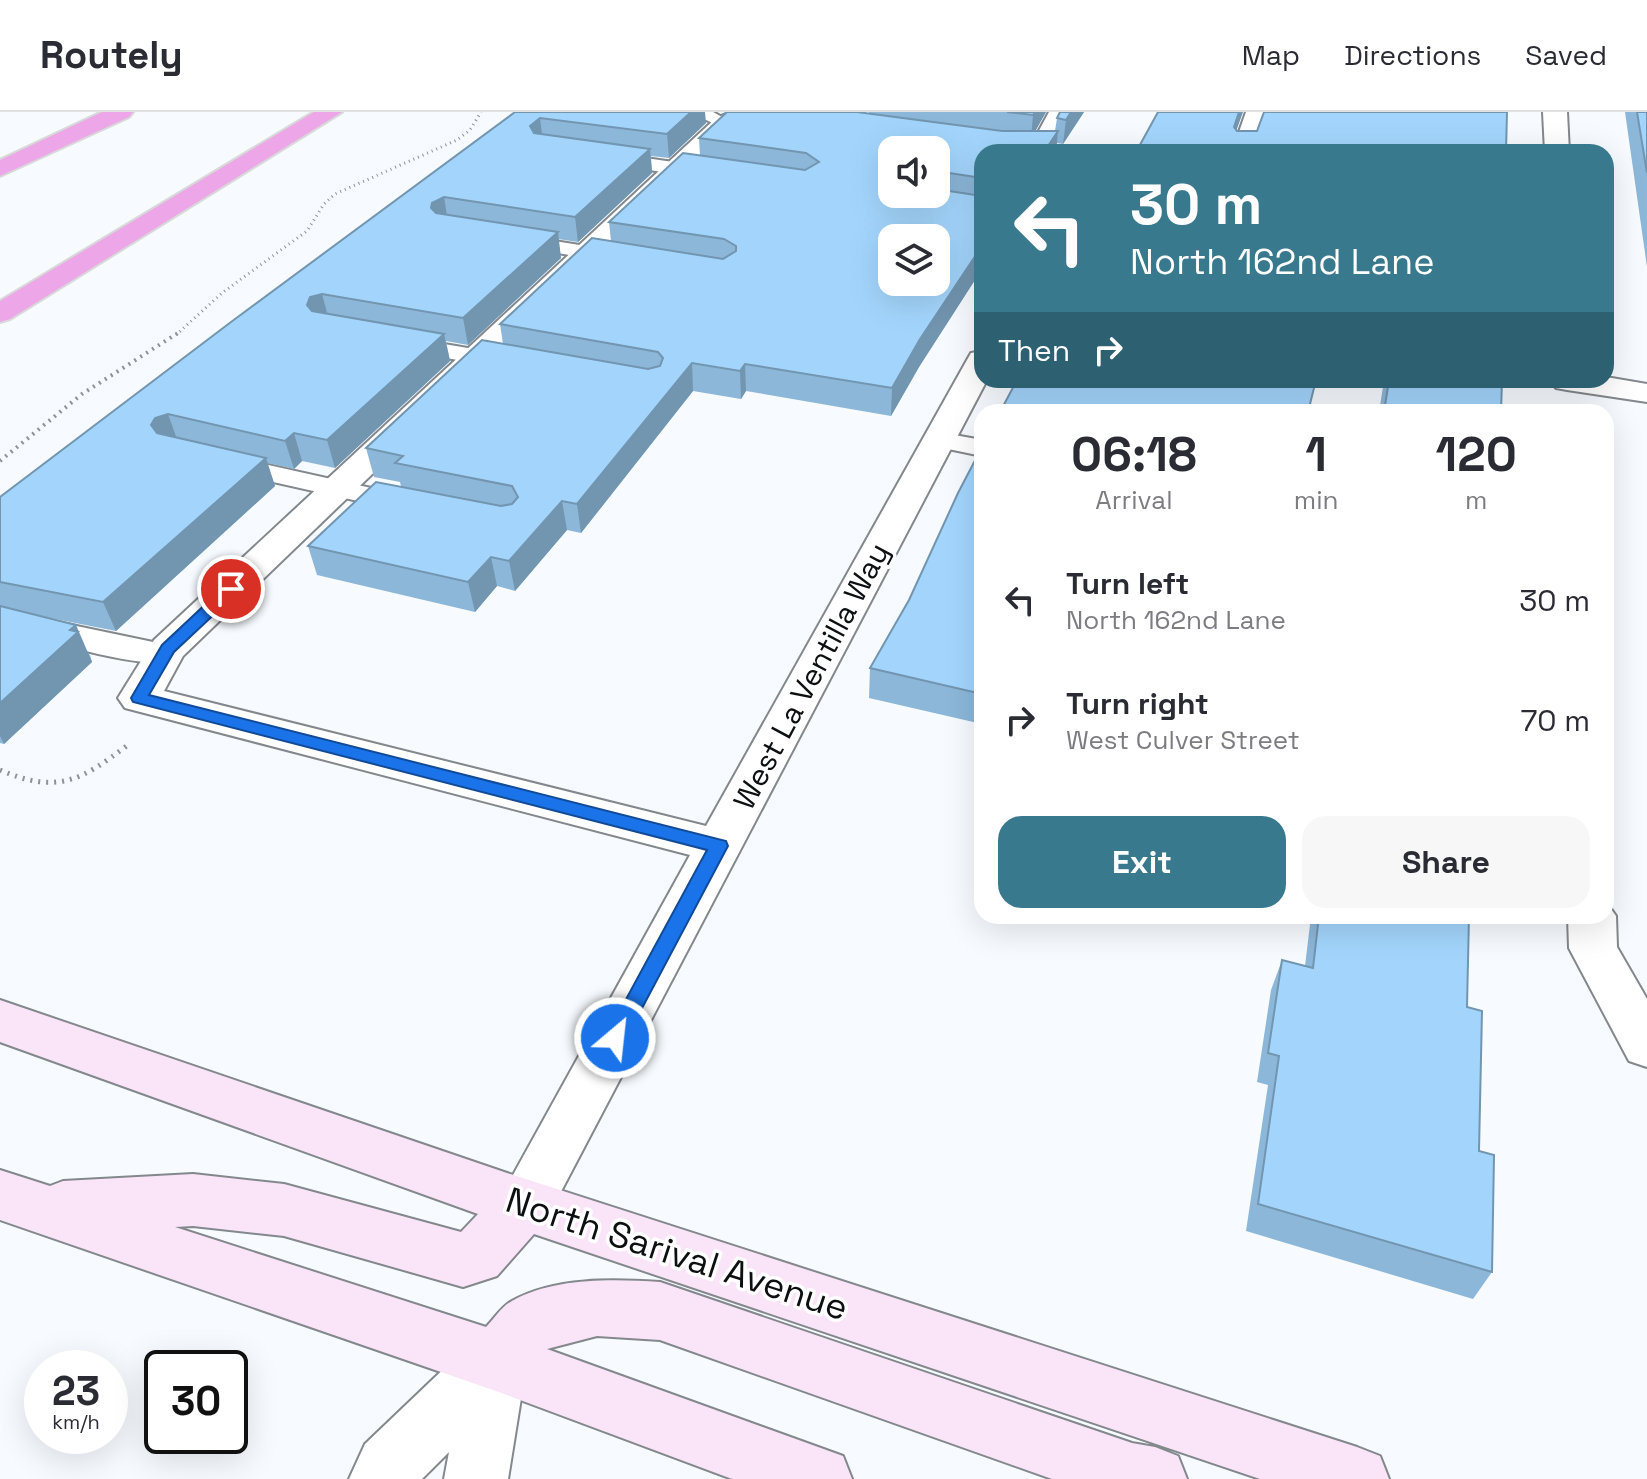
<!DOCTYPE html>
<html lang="en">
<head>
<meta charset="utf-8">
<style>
  :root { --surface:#fff; --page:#f7f7f7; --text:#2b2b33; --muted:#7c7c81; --line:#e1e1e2; --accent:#39798d }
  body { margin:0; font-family:"Space Grotesk",sans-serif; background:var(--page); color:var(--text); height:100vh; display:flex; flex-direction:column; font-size:30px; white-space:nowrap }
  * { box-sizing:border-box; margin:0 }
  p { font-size:26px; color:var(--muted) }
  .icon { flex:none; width:44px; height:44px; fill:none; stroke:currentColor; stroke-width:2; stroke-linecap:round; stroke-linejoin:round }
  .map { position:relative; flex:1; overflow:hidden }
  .details { position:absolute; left:974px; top:292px; width:640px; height:520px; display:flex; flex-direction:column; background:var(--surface); border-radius:24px; box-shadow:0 8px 32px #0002 }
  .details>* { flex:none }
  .banner { position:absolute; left:974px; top:32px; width:640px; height:244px; border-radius:24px; box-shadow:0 8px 32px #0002; background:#39798d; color:#fff; overflow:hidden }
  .tools { position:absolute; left:878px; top:24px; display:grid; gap:16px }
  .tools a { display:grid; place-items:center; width:72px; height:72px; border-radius:16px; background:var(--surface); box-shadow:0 8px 32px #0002; font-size:40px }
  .speed { position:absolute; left:24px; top:1238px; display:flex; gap:16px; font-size:40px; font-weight:700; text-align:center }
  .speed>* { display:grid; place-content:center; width:104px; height:104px; border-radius:50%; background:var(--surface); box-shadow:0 8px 32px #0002; line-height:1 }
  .speed small { font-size:20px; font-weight:400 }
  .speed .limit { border:4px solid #111; border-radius:12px; background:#fff; color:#111 }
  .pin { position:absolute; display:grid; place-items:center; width:68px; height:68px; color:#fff; margin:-34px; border:4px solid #fff; border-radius:50%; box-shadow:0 2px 8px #0007 }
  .me { position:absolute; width:88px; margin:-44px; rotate:28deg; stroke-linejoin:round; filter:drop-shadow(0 0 6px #0008) }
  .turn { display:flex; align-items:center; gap:28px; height:168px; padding:0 24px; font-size:36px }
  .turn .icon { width:104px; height:104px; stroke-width:2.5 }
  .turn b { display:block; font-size:56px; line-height:68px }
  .then { display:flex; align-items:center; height:76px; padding:0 24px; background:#0003; gap:16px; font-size:30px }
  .eta { display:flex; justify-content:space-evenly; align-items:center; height:136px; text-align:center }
  .eta b { font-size:48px; font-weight:700; line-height:56px }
  .button { display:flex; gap:16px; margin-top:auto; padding:16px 24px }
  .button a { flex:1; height:92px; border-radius:24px; background:var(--accent); color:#fff; font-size:32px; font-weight:700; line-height:92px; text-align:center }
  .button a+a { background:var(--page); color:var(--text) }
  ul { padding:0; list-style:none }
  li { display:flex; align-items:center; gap:24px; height:120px; padding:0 24px }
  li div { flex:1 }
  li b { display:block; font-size:30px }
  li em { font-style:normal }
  header { display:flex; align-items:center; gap:48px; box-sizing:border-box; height:112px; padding:0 40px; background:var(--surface); border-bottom:2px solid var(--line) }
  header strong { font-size:38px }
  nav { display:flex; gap:44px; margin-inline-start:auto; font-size:28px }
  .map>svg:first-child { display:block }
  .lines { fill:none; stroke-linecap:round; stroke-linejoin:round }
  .lane-casing { stroke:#83888c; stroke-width:4 }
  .street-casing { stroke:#83888c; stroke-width:4 }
  .secondary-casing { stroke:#83888c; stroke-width:4 }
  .highway-casing { stroke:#d8d9d9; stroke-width:4 }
  .path-far2 { stroke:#909396; stroke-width:3; stroke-dasharray:1 4; stroke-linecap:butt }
  .path-far1 { stroke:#909396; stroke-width:4; stroke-dasharray:2 5; stroke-linecap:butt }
  .path { stroke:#909396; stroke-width:5; stroke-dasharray:2 6; stroke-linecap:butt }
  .lane { fill:#fff; fill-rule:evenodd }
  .street { fill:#fff; fill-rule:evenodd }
  .secondary { fill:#fae4f8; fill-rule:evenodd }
  .highway { fill:#eda6e8; fill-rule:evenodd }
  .wall { fill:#8cb7d9; fill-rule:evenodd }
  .shaded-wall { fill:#7295b0 }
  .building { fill:#a3d5fc; stroke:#7295b0; stroke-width:2; fill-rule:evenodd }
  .route { fill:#1a73e8; stroke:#114b97; stroke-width:2 }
  .labels { text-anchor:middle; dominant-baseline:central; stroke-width:7; stroke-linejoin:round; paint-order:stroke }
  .street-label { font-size:30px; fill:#0d0f10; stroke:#fff }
  .near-street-label { font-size:36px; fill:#0d0f10; stroke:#fff }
</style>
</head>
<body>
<header>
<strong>Routely</strong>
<nav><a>Map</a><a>Directions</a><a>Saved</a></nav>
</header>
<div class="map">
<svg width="1647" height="1367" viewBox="0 0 1647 1367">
  <rect width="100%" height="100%" fill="#f7fbff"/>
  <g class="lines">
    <!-- lane casing -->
    <g class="lane-casing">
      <g id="lane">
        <path d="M688,0H713L733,11L724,16Z"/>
        <path d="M1049,0H1067L1045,40H1031L1029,37Z"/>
        <path d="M1246,0H1264L1250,40H1232Z"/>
        <path d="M605,40L707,55L717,61L707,67L598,50L596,46Z"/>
        <path d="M516,123L618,139L629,145L618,151L509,133L506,129Z"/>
        <path d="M403,225L509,243L517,245L521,250L517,255L509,257L395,237L391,232L395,227Z"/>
        <path d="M938,320L982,328V344L929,333L925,328L929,323Z"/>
        <path d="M228,344L407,384L417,386L421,392L417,398L407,400L219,358L215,352L219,346Z"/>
        <path d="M0,498L177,535L181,542L177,549C140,559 41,526 0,516Z"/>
      </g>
    </g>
    <!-- street casing -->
    <g class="street-casing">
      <g id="street">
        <path d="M731,0L759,2L755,7L732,16L183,544L164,579L706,714L967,248L971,241L982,239V268H987L545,1110L525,1118L505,1110L497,1092L690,743L125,596L118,586L154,528L716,6Z"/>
        <path d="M1543,0H1567L1569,40H1545Z"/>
        <path d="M1606,265L1647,272V290L1567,278L1556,276L1551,269L1606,268Z"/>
        <path d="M1606,790L1616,804L1617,835L1647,887V955L1629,949L1569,836L1568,804H1606Z"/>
        <path d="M496,1219L518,1228L527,1249L508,1367H444L449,1340L422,1367H349L365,1332L474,1228Z"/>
      </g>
    </g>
    <!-- secondary casing -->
    <g class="secondary-casing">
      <path id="secondary" d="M0,888L507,1061L1357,1335L1380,1344L1389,1367H1260L534,1122L497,1164L463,1175L284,1124L193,1114L175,1115L486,1215C494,1207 502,1194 512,1189C554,1165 614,1167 660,1170L1132,1331L1155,1335L1178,1344L1187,1367H1052L660,1228L597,1224L547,1237L843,1344L852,1367H732L496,1279L0,1108V1058L50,1074L63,1069L193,1062L284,1072L461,1120L478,1102L0,930Z"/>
    </g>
    <!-- highway casing -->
    <g class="highway-casing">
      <g id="highway">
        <path d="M102,0H133L129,5L0,64V48Z"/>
        <path d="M314,0H342L10,207L0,210V189Z"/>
      </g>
    </g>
    <!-- path-far2 -->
    <path class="path-far2" d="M176,223L222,181L307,119L324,92L335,82L457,28L470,18L481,0"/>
    <!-- path-far1 -->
    <path class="path-far1" d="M0,349L82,282L178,221"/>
    <!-- path -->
    <path class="path" d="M0,658C58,683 82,668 129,632"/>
    <!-- lane -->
    <use href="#lane" class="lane"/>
    <!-- street -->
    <use href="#street" class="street"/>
    <!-- secondary -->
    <use href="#secondary" class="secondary"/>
    <!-- highway -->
    <use href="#highway" class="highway"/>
  </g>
  <!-- wall -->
  <g class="wall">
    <path d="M515,0L706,11L669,46L651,44L652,61L578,130L558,127L561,146L468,233L446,229L450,249L335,356L302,349L294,357L267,351L275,374L116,519L40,504L90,543L92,550L4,632L0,631V385Z"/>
    <path d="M869,0H1046L1035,19H1055L1057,6L1060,0H1084L1063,32L1057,31L1056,40H982V157L919,255L891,304L746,279L741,287L693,279L581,421L567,418L515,479L497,474L475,500L317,463L308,434L401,374L400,370L374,365L366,336L503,232L500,212L611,129L609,110L700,44L699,26L869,2ZM892,38H936V82H892Z"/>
    <path d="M1625,0H1647V155Z"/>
    <path d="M1384,268H1502L1501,300H1379Z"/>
    <path d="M982,335V612L869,586L870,556L909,488Z"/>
    <path d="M1311,804H1469L1467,895L1479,1039L1492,1160L1473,1187L1246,1119L1268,973L1257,970L1271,878L1282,848L1305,854Z"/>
  </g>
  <!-- shaded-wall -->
  <g class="shaded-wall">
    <path d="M691,0H705L706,11L669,46L667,22Z"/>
    <path d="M1035,0H1046L1031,27L1033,3Z"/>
    <path d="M1071,0H1084L1063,32L1066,8Z"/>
    <path d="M1239,0H1243L1229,39L1234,15Z"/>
    <path d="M540,6L543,30L533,37L530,14Z"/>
    <path d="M1058,19L1056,40H1044Z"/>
    <path d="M650,37L652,61L578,130L575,105Z"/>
    <path d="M444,85L448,110L436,116L431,96L432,91Z"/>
    <path d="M558,120L561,146L468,233L463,206Z"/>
    <path d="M982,134V157L919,255L891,304L892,276L920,227Z"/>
    <path d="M322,182L329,208L317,211L307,193L310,185Z"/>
    <path d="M444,222L450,249L335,356L327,328Z"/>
    <path d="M692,251L693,279L581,421L577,392Z"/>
    <path d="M745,252L746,279L741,287L740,259Z"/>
    <path d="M168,302L178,330L166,334L151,313L155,306Z"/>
    <path d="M294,321L302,349L294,357L285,329Z"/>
    <path d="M266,346L275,374L116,519L103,490Z"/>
    <path d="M562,389L567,418L515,479L509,449Z"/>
    <path d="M491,445L497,474L475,500L468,470Z"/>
    <path d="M76,513L92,550L4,632L0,624V591Z"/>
  </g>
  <!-- building -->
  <g class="building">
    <path d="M515,0H691L667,22L540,6L530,14L534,21L650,37L575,105L444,85L432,91L431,96L436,101L558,120L463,206L322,182L310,185L307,193L312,199L444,222L327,328L294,321L285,329L168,302L155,306L151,313L157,321L266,346L103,490L0,470V385L231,210Z"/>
    <path d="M727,0H857L1002,19H1058L1044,40H982V66L936,59V38H892V82H936V77L982,84V134L920,227L892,276L745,252L740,259L692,251L577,392L562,389L509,449L491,445L468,470L308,434L376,370L501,394L512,392L518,385L512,374L395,351L403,344L366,336L482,228L648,257L660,254L663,246L658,240L500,212L592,126L723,147L736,139V134L724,127L609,110L683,41L805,58L819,50L806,41L699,26ZM892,126H936V170H892Z"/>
    <path d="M1007,0H1035L1033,3Z"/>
    <path d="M1060,0H1071L1066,8L1057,6Z"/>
    <path d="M1158,0H1239L1234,15L1237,19H1257L1264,0H1507L1506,40H1136Z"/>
    <path d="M1637,0H1647V61Z"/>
    <path d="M1017,268H1316L1308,300H1000Z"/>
    <path d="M1389,268H1502L1501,300H1384Z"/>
    <path d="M982,335V582L870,556L909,488L958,381Z"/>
    <path d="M0,494L76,513L70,518L78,520L0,591Z"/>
    <path d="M1319,804H1469L1467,895L1482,899L1479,1039L1494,1043L1492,1160L1258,1092L1279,944L1268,941L1282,848L1313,856Z"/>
  </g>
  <!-- route -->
  <path class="route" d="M231,472L239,477L237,481L174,540L149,583L726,729L728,734L623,932L615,935L608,932L605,926L707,738L133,590L131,586L162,533L225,474Z"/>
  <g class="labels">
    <!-- street labels -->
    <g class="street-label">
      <text transform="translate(811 564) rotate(-62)">West La Ventilla Way</text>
    </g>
    <!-- near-street labels -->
    <g class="near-street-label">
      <text transform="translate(677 1142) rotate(18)">North Sarival Avenue</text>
    </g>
  </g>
</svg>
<div class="tools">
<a><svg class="icon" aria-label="sound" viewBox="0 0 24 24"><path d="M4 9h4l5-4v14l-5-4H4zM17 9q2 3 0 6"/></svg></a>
<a><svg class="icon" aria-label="layers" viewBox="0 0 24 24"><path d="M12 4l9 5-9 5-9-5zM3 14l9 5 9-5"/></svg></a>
</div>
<div class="speed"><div>23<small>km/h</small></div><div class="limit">30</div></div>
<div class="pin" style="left:231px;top:477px;background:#d93025"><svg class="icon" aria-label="arrive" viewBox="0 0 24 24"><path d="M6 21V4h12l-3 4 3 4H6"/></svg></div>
<svg class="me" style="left:615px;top:926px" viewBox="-20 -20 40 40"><circle r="17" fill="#1a73e8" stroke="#fff" stroke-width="3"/><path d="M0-11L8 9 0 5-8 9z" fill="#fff"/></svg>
<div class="banner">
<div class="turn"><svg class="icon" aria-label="left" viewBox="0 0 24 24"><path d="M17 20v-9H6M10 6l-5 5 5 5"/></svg><div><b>30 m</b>North 162nd Lane</div></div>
<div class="then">Then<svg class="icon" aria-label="right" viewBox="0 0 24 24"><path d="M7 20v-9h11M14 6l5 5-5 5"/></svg></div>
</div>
<section class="details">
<div class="eta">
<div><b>06:18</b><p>Arrival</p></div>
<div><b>1</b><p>min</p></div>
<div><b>120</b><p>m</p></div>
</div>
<ul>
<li><svg class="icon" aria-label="left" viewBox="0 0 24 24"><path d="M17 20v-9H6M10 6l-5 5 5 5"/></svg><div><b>Turn left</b><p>North 162nd Lane</p></div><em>30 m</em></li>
<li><svg class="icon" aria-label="right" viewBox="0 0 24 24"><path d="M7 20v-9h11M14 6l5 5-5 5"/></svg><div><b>Turn right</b><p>West Culver Street</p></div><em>70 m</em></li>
</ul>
<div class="button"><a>Exit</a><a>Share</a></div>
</section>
</div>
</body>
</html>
